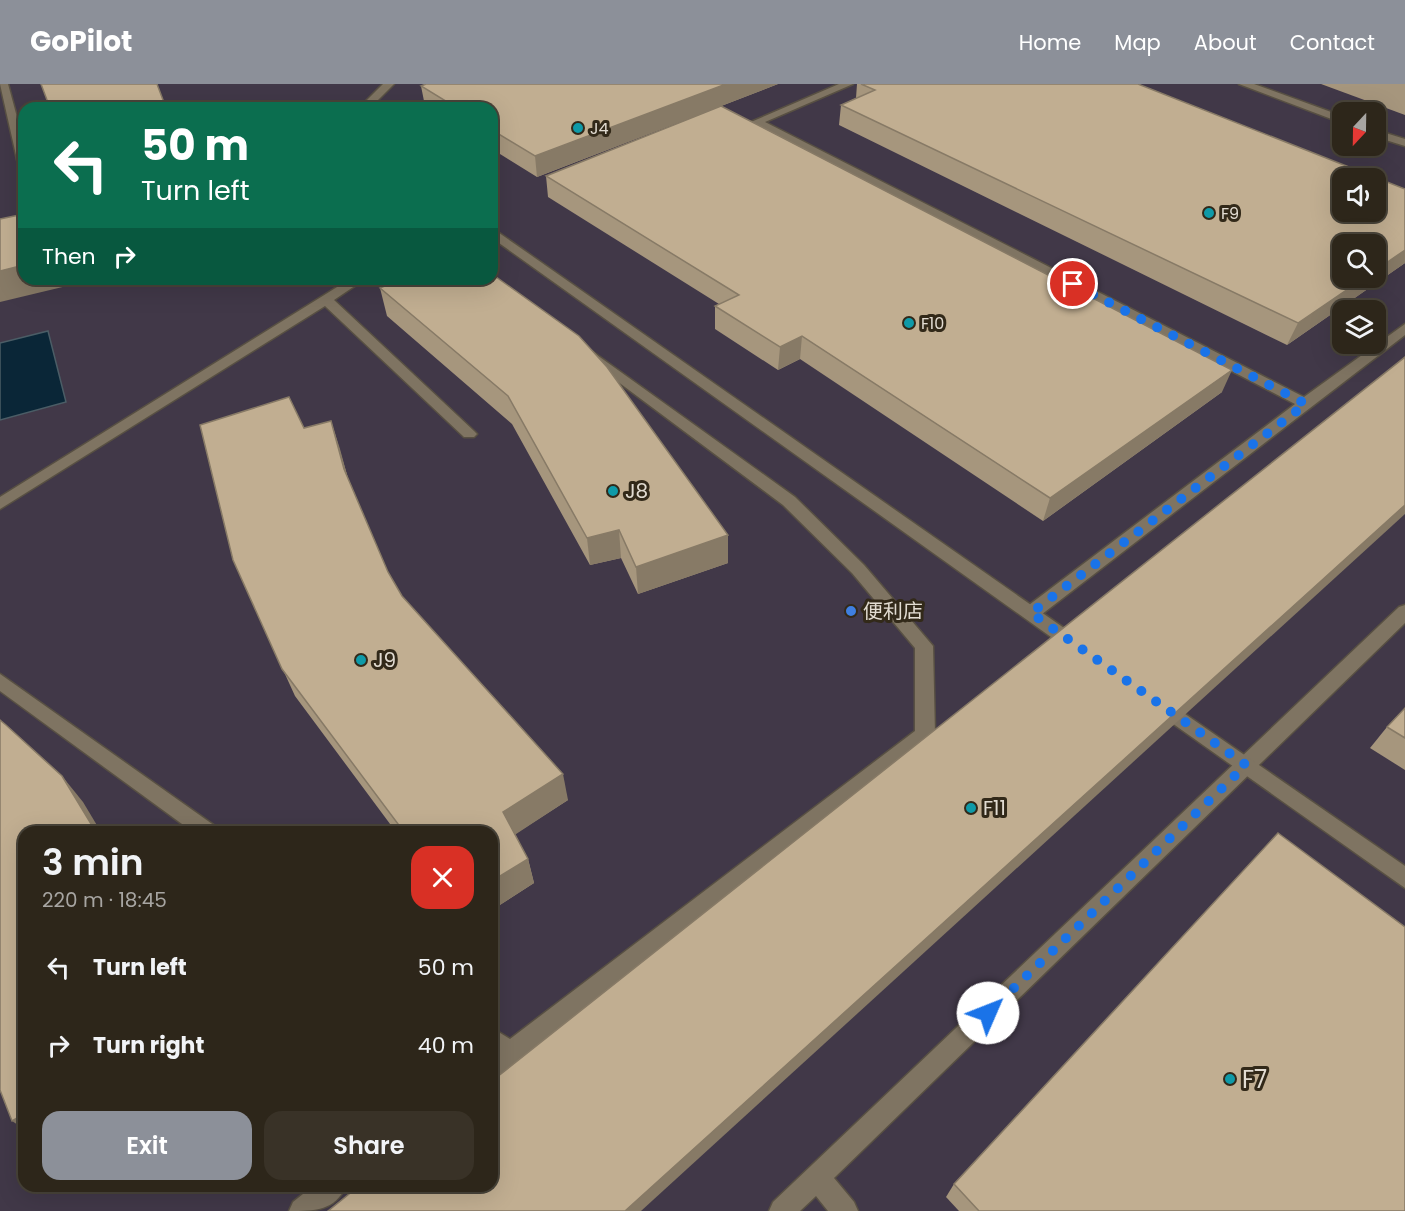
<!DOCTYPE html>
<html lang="en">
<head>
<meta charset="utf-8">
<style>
  :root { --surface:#2d261a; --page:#393227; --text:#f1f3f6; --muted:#a7a5a2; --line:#484339; --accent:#8c9099 }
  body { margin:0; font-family:Poppins,"Noto Sans SC",sans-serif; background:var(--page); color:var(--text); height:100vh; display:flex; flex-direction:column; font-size:22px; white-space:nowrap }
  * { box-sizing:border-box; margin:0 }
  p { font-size:20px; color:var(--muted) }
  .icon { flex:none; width:33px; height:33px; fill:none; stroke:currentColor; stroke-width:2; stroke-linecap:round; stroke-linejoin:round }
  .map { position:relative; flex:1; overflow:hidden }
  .panel { position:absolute; left:18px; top:742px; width:480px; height:366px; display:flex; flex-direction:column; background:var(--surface); border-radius:18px; box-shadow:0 6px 24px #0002,0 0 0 2px var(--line) }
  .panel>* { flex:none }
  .top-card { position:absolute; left:18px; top:18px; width:480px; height:183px; border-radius:18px; box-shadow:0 6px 24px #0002,0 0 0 2px var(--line); background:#0b6e4f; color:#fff; overflow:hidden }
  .needle { width:39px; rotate:202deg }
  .tools { position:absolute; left:1332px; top:18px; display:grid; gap:12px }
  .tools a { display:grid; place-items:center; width:54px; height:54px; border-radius:12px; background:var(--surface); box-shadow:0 6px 24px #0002,0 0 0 2px var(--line); font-size:30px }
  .pin { position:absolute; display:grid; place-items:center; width:51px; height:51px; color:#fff; margin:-26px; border:3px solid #fff; border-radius:50%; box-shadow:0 2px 6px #0007 }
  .me { position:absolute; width:66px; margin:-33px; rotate:46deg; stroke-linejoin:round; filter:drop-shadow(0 0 4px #0008) }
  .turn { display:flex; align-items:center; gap:21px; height:126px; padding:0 24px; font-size:27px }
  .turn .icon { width:78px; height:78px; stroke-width:2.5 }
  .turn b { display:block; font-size:42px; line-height:51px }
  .then { display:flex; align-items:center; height:57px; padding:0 24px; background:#0003; gap:12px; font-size:22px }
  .round { display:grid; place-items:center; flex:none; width:63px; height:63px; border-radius:18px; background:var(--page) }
  .headline { display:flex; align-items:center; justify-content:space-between; height:102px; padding:0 24px }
  h1 { font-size:36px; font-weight:600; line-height:45px }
  .primary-button { display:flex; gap:12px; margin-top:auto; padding:12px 24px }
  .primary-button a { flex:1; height:69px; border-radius:18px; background:var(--accent); color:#fff; font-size:24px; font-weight:600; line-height:69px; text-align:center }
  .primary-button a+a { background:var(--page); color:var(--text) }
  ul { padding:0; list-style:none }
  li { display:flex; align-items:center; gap:18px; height:78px; padding:0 24px }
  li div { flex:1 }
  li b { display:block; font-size:22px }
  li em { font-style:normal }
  header { display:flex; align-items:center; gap:36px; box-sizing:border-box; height:84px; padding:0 30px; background:var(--accent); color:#fff }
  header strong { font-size:28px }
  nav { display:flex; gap:33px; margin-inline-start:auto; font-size:21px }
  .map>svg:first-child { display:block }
  .industrial { fill:#413848; fill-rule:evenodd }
  .water { fill:#0a2637; stroke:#4b5d66; stroke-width:1.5 }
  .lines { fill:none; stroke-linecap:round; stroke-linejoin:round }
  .lane-casing { stroke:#585043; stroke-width:3 }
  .street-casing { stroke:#585043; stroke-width:3 }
  .secondary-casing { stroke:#585043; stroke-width:3 }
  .lane { fill:#7f7462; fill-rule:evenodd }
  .street { fill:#7f7462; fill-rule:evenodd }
  .secondary { fill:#7f7462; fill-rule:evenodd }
  .wall { fill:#a6967d }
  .shaded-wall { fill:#877a66 }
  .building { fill:#c1ae91; stroke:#877a66; stroke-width:1.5; fill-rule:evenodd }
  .route { stroke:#1a73e8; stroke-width:10; stroke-dasharray:0 18 }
  .culture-dot { fill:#0f9aa8; stroke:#322919; stroke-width:2 }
  .shop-dot { fill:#3f7fe0; stroke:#322919; stroke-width:2 }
  .labels { text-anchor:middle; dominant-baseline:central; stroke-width:6; stroke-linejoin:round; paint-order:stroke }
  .far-poi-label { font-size:16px; fill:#e2dcd2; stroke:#322919; text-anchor:start }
  .poi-label { font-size:20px; fill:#e2dcd2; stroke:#322919; text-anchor:start }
  .near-poi-label { font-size:24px; fill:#e2dcd2; stroke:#322919; text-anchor:start }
</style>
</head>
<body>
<header>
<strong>GoPilot</strong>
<nav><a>Home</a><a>Map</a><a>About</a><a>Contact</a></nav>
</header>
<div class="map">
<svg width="1405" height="1127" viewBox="0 0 1405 1127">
  <rect width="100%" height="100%" fill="#3c3323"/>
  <!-- industrial -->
  <path class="industrial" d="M0,0H1405V1127H0ZM24,24H492V195H24ZM1342,28H1376V62H1342ZM1342,94H1376V128H1342ZM1342,160H1376V194H1342ZM1342,226H1376V260H1342ZM24,748H492V1102H24Z"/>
  <!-- water -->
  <path class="water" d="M48,247L66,318L0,336V259Z"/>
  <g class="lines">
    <!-- lane casing -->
    <g class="lane-casing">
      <g id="lane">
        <path d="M839,0H853L765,38L1304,313L1405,240V251L1037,534H1025L1022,529L1025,524L1295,320L751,38Z"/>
        <path d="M1405,521V539L834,1094L854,1118L858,1127H828L816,1112L800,1127H769L773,1118L1399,523Z"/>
      </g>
    </g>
    <!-- street casing -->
    <g class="street-casing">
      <g id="street">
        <path d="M0,0H8L24,59V83L18,80Z"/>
        <path d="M1239,0H1254L1342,32V39Z"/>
        <path d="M1376,46L1405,55V62L1376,53Z"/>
        <path d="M350,195H365L334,216L474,347L477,350L474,353H464L325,222L0,425V413Z"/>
        <path d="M583,261L795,413L864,481L933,562L935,650L932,656L500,991L492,995V944L510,955L915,647V564L852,489L783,421L578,268V262Z"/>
        <path d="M0,590L215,742L218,748H193L0,607Z"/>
        <path d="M313,1102H346C335,1127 314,1127 289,1127L293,1118Z"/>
      </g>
    </g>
    <!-- secondary casing -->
    <g class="secondary-casing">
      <g id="secondary">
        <path d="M383,0H394L370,24H359Z"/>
        <path d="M492,144L1084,558L1087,563L1084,568H1072L492,154Z"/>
        <path d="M1162,614L1405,782V804L1155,627L1153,622L1155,617Z"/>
      </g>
    </g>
    <!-- lane -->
    <use href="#lane" class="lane"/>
    <!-- street -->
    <use href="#street" class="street"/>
    <!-- secondary -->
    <use href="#secondary" class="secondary"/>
  </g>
  <!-- wall -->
  <g class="wall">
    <path d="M778,0L537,93L492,65V24H428L425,22L421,2Z"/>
    <path d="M857,0H1138L1405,105V179L1287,261L839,41L841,21L856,14Z"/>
    <path d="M1321,0H1405V31Z"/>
    <path d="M546,92L1222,308L1043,437L800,275L778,286L715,245V222L719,220L548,113Z"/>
    <path d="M379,195H492L728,451V479L638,510L621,474L590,481L512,340L387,232L380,204L381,203Z"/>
    <path d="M331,337L348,394L388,488L402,512L568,716L515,750L528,775L534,799L492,826V748H396L295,612L233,476L304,344Z"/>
    <path d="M1405,624V686L1370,664L1387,643Z"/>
    <path d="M954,1100L1405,1127H959L946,1113Z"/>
  </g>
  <!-- shaded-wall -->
  <g class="shaded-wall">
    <path d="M726,0H778L537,93L535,72Z"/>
    <path d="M1405,166V179L1287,261L1298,239L1364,194H1376V186Z"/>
    <path d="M24,181V195H96L0,218V187Z"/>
    <path d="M802,252L800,275L778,286L780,263Z"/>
    <path d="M1232,286L1222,308L1043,437L1050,414Z"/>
    <path d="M331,337L340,365L353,413L344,385Z"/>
    <path d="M1405,421V430L641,1127H625Z"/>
    <path d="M619,446L621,474L590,481L587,454Z"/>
    <path d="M728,451V479L638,510L636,483Z"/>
    <path d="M563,690L568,716L510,754L503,728Z"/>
    <path d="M62,692L83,718L101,748H96Z"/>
    <path d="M528,775L534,799L492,826V797Z"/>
    <path d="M24,1030V1045L12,1037Z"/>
  </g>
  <!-- building -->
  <g class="building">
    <path d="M41,0H157L166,24H50Z"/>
    <path d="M426,0H726L535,72L492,46V24H457L421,2Z"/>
    <path d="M861,0H1138L1405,105V166L1376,186V160H1342V194H1364L1298,239L841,21L875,6ZM1342,94H1376V128H1342Z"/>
    <path d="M721,22L1232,286L1050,414L802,252L780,263L715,222L739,211L546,92Z"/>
    <path d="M24,130V181L0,187V135Z"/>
    <path d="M492,190L579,252L607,283L728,451L636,483L619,446L587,454L508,312L380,204L399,196L398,195H492Z"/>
    <path d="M1405,273V421L625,1127H328L359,1102H492V997Z"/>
    <path d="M289,313L304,344L331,337L344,385L388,488L402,512L563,690L503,728L528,775L492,797V748H404L282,585L233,476L200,341Z"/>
    <path d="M1405,624V654L1387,643Z"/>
    <path d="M0,636L6,641L62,692L96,748H24V1030L12,1037L0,1006Z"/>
    <path d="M1278,749L1405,843V1127H979L954,1100Z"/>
  </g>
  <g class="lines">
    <!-- route -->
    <path class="route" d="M988,929L1246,681L1031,529L1306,320L1073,200"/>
  </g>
  <!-- markers -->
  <g class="culture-dot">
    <circle cx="578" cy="44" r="6"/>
    <circle cx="1209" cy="129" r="6"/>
    <circle cx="909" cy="239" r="6"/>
    <circle cx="613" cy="407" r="6"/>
    <circle cx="361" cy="576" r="6"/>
    <circle cx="971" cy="724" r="6"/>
    <circle cx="1230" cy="995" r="6"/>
  </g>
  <circle class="shop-dot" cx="851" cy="527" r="6"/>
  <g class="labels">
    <!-- far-poi labels -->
    <g class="far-poi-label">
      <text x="590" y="44">J4</text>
      <text x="1221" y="129">F9</text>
      <text x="921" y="239">F10</text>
    </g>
    <!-- poi labels -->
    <g class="poi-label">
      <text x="625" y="407">J8</text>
      <text x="863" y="527">便利店</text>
      <text x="373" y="576">J9</text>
      <text x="983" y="724">F11</text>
    </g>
    <!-- near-poi labels -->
    <g class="near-poi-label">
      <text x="1242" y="995">F7</text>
    </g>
  </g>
</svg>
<div class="tools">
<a><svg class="needle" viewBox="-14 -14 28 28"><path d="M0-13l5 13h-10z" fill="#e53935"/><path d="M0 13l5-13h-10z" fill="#a7a5a2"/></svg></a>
<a><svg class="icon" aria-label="sound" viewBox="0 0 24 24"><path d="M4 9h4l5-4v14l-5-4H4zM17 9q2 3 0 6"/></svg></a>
<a><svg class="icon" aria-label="search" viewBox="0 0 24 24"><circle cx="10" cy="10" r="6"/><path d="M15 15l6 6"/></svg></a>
<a><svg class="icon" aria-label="layers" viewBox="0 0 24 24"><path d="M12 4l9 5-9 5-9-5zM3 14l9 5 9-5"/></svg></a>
</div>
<div class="pin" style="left:1073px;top:200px;background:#d93025"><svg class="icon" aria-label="arrive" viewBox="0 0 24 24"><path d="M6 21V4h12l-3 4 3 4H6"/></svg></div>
<svg class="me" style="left:988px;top:929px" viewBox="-20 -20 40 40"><circle r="19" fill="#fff"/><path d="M0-13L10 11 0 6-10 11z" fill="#1a73e8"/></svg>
<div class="top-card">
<div class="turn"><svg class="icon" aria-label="left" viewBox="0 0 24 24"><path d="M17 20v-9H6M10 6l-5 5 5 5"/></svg><div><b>50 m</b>Turn left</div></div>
<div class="then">Then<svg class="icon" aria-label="right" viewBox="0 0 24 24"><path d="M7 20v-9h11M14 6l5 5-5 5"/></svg></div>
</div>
<section class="panel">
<div class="headline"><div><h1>3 min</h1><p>220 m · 18:45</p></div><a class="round" style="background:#d93025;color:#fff"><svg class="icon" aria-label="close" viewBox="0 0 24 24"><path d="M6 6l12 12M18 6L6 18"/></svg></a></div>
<ul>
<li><svg class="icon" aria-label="left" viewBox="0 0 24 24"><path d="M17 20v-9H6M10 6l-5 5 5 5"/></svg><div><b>Turn left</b></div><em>50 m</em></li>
<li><svg class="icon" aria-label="right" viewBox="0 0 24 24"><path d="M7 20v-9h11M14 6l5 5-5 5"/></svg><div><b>Turn right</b></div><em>40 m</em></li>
</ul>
<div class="primary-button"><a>Exit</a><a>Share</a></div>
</section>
</div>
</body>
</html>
